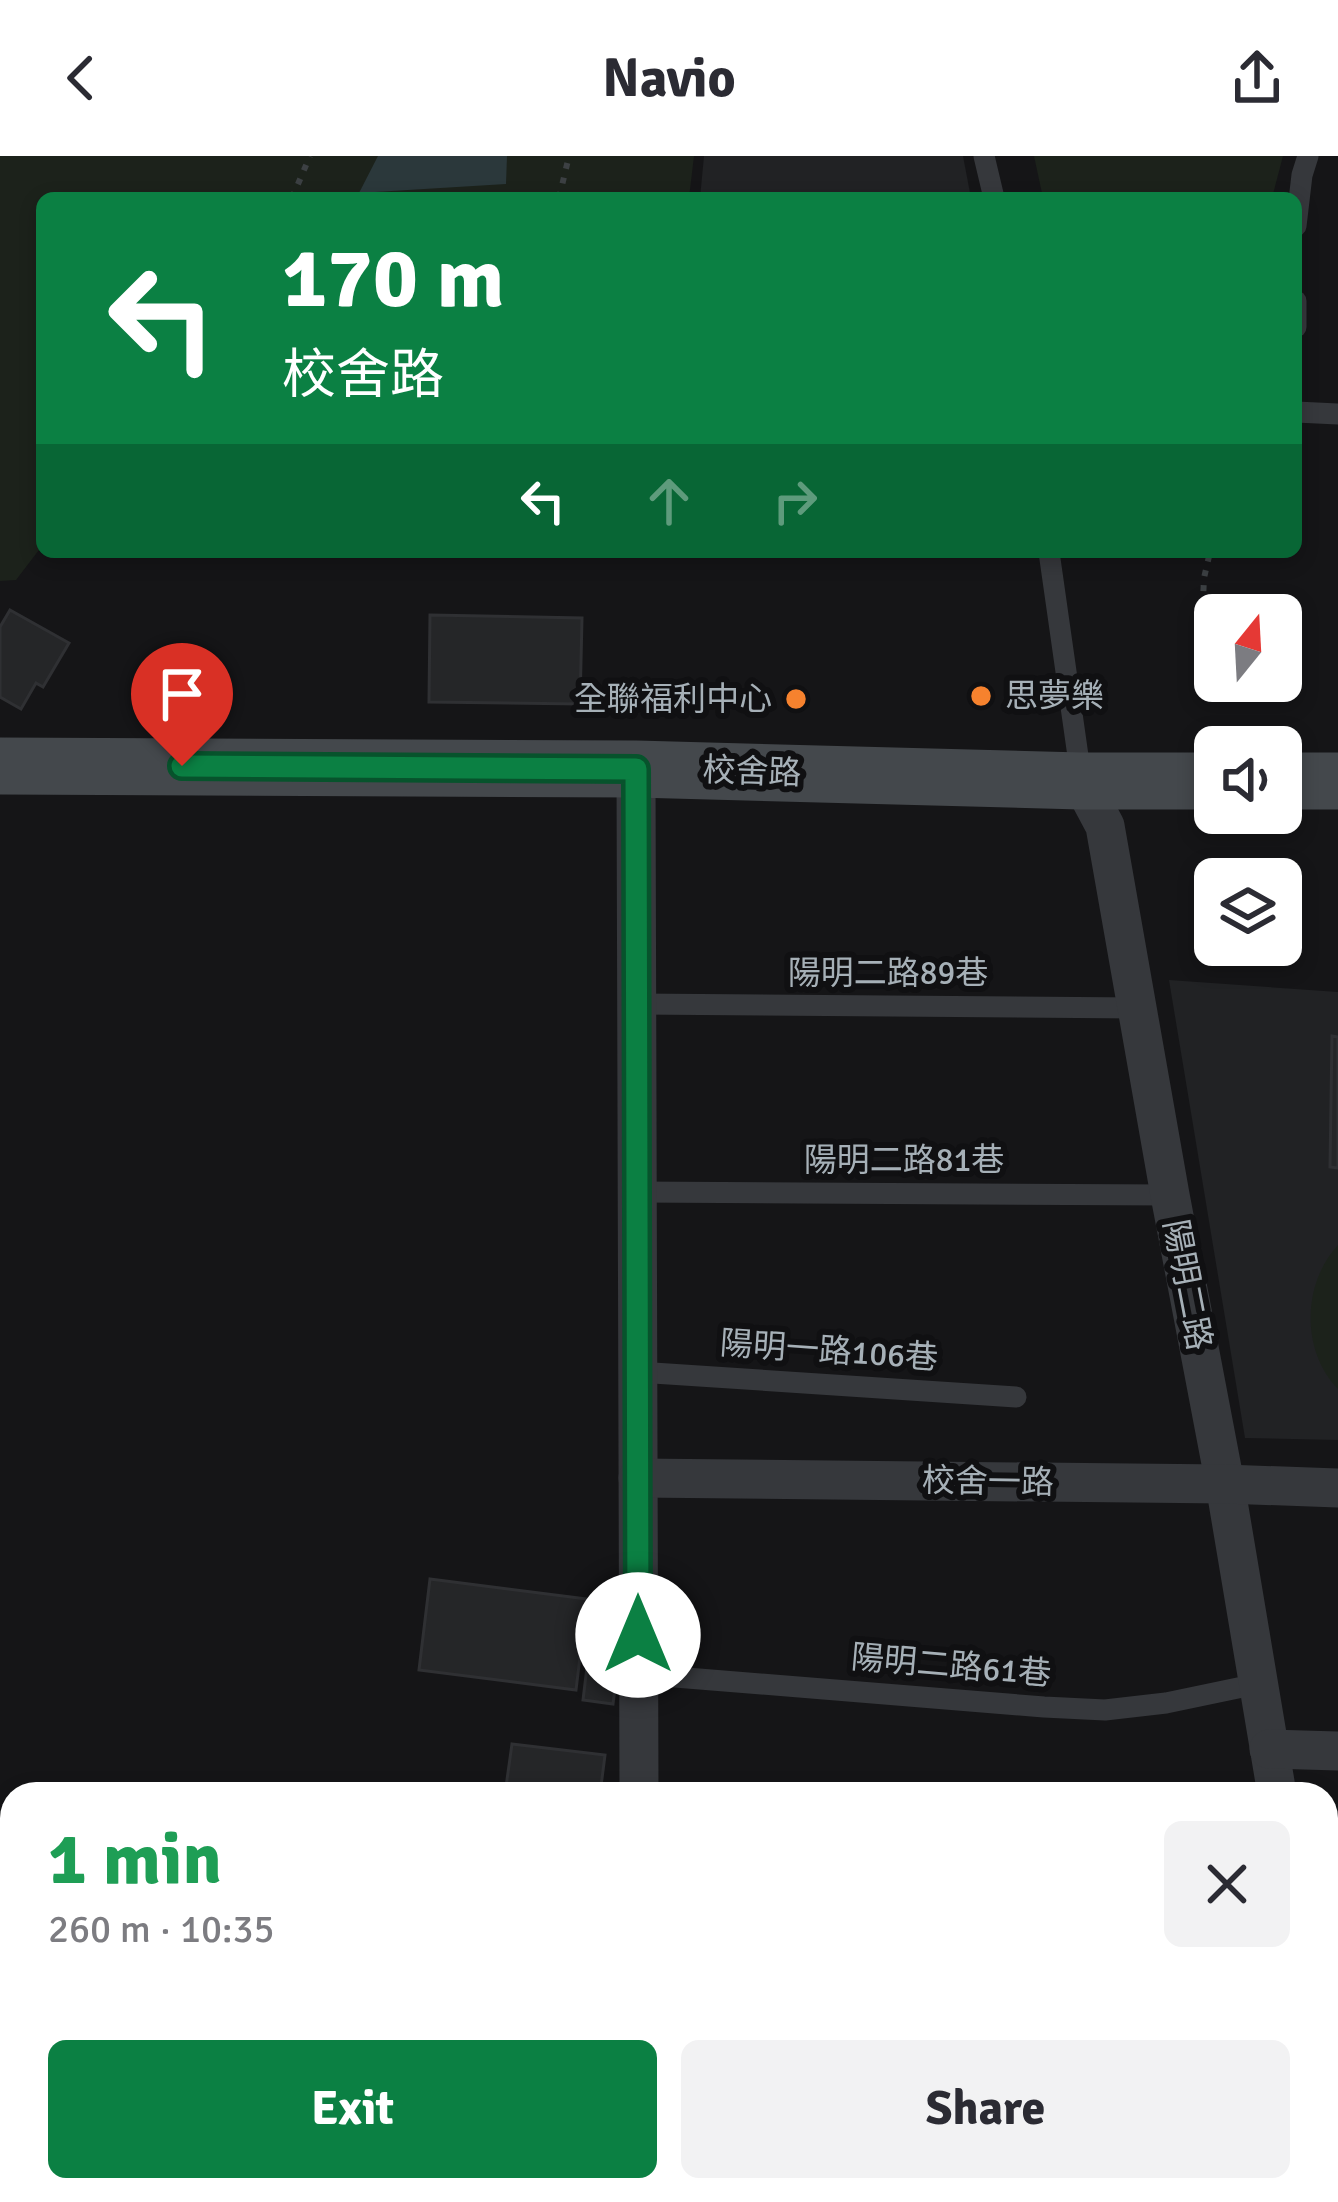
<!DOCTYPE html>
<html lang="en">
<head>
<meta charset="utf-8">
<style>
  :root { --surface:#fff; --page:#f2f2f3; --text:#2b2b33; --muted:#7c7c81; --accent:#0b8043 }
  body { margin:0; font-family:Signika,"Noto Sans TC",sans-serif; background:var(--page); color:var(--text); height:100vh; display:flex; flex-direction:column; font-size:45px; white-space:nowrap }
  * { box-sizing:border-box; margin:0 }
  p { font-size:39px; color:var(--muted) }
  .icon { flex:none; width:66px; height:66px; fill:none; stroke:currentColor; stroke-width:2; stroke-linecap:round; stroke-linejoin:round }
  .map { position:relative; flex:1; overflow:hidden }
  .sheet { position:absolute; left:0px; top:1626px; width:1338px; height:420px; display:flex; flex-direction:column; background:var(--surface); border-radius:36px 36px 0 0; box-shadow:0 6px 18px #0003 }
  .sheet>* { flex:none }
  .banner { position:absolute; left:36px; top:36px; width:1266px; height:366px; border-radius:18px; box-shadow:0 6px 18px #0003; background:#0b8043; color:#fff; overflow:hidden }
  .needle { width:78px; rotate:18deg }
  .fabs { position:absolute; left:1194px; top:438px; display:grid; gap:24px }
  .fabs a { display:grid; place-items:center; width:108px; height:108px; border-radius:18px; background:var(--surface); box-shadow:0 6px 18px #0003; font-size:60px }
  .pin { position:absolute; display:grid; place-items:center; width:102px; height:102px; color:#fff; margin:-123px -51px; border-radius:50% 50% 50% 0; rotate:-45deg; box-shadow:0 0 12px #0007 }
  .pin .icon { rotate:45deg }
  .me { position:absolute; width:132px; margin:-66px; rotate:0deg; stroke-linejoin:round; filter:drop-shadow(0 0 9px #0008) }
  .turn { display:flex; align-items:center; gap:42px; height:252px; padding:0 48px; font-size:54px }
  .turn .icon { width:156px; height:156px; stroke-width:2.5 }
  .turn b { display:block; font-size:84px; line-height:102px }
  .lanes { display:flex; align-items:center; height:114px; padding:0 48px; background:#0003; justify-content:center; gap:60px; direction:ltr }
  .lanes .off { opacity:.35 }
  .round { display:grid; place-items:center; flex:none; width:126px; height:126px; border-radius:18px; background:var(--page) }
  .summary { display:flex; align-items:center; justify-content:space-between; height:204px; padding:0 48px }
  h1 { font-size:72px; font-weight:700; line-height:90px; color:#1e9e55 }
  .cta { display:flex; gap:24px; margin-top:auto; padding:24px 48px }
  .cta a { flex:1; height:138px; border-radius:18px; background:var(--accent); color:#fff; font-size:48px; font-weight:700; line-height:138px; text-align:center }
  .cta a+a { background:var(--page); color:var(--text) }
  header { display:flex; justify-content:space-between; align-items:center; height:156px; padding:0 48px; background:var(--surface); font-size:54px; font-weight:700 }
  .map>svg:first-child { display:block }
  .built { fill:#212224 }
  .green { fill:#1c221b }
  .water { fill:#2b383b }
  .building { fill:#252628; stroke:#2f3033; stroke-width:3 }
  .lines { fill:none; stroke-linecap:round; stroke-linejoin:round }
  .path { stroke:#3c4043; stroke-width:6; stroke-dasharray:6 9; stroke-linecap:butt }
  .lane { stroke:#36383c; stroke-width:21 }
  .street { stroke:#36383c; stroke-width:39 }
  .secondary { stroke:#44484c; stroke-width:57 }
  .route-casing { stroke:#07532c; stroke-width:30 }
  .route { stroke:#0b8043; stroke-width:21 }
  .poi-dot { fill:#f6822e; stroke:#101012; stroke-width:4.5 }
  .labels { text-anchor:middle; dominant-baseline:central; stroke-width:12; stroke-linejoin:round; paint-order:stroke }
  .poi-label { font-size:33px; fill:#a6b0b7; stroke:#101012; text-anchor:start }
  .street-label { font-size:33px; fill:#a6b0b7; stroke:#101012 }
</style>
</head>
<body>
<header><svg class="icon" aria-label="back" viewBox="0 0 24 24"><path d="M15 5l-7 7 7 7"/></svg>Navio<svg class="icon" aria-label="share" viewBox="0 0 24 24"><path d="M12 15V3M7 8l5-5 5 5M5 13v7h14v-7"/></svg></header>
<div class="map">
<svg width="1338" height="2046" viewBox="0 0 1338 2046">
  <rect width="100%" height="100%" fill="#151517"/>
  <!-- built -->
  <g class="built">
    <path d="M704,0H963L971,42H700Z"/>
    <path d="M1169,824L1338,836V1284L1245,1282Z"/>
  </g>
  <!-- green -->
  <g class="green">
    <path d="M0,0H694L689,42H42V390L16,424L0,425Z"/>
    <path d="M1034,0H1283L1272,42H1043Z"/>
    <path d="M1338,1089V1233C1301,1195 1302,1128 1338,1089Z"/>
  </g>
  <!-- water -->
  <path class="water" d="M378,0H507L506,28L359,37Z"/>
  <!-- building -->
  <g class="building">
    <path d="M10,454L69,487L43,531L36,527L21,553L0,541V471Z"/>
    <path d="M430,459L582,462L580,548L429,546Z"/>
    <path d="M1332,880L1338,881V1012L1330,1011Z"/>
    <path d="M430,1423L587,1443L576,1534L419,1514Z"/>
    <path d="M591,1478L633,1484L631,1501L619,1500L613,1548L583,1544Z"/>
    <path d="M512,1588L605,1599L600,1638H505Z"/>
  </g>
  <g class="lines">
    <!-- path -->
    <g class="path">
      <path d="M292,42L310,0"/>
      <path d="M559,42L569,0"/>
      <path d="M1202,465L1204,422L1210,396"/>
    </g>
    <!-- lane -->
    <g class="lane">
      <path d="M984,0L994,42"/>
      <path d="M1296,70L1302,19L1308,0"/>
      <path d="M1296,145V171"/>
      <path d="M1296,256L1338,258"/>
      <path d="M1049,396L1081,621"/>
      <path d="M637,848L1138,852"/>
      <path d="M637,1036L1170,1039"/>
      <path d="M638,1216L1016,1241"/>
      <path d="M638,1518L1044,1551L1105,1554L1166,1547L1257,1528"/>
      <path d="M1326,1693H1338"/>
      <path d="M977,2034L978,2046"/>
      <path d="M651,2046V2034"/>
    </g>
    <!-- street -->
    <g class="street">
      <path d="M636,613L639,1638"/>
      <path d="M1081,625L1105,670L1170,1039L1225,1328L1277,1638"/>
      <path d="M638,1322L1225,1328L1338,1332"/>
      <path d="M1269,1593L1338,1595"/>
      <path d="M0,1880H12"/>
      <path d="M1326,1902L1338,1903"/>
      <path d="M1326,1951L1338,2015"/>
    </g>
    <!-- secondary -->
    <g class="secondary">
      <path d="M0,610L636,613L1081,625H1215"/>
      <path d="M1281,625H1338"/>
    </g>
  </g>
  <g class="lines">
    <!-- route casing -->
    <g class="route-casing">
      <path id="route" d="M182,610L636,613L638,1479"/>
    </g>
    <!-- route -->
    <use href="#route" class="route"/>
  </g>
  <!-- markers -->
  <g class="poi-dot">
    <circle cx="981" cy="540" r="12"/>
    <circle cx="796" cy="543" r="12"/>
  </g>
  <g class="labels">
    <!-- poi labels -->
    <g class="poi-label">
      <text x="1005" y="540">思夢樂</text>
      <text x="772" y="543" text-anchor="end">全聯福利中心</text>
    </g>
    <!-- street labels -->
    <g class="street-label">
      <text transform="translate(752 616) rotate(2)">校舍路</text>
      <text x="888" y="817">陽明二路89巷</text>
      <text x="904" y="1004">陽明二路81巷</text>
      <text transform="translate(1187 1129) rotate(79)">陽明二路</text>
      <text transform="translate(829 1195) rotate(4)">陽明一路106巷</text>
      <text transform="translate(988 1326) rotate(1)">校舍一路</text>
      <text transform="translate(951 1510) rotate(5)">陽明二路61巷</text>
    </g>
  </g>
</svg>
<div class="fabs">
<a><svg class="needle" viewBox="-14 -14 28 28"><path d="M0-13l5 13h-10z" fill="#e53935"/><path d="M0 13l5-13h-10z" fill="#7c7c81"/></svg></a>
<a><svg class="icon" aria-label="sound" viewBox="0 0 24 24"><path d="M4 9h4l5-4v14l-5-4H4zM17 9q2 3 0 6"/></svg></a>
<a><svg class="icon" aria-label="layers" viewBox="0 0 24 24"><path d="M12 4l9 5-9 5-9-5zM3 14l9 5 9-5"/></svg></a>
</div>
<div class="pin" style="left:182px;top:610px;background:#d93025"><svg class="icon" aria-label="arrive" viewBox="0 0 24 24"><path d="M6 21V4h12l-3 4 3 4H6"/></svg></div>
<svg class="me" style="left:638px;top:1479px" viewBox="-20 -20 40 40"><circle r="19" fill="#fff"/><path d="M0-13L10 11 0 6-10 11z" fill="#0b8043"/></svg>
<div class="banner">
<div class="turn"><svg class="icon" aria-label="left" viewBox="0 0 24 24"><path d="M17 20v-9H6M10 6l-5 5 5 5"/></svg><div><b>170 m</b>校舍路</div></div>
<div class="lanes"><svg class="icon" aria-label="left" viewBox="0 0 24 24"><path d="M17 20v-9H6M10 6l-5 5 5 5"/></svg><svg class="icon off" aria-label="ahead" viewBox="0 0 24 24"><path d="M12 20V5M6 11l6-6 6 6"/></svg><svg class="icon off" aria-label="right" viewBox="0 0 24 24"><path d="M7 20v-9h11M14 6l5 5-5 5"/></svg></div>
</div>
<section class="sheet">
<div class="summary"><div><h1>1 min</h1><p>260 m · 10:35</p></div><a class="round"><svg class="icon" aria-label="close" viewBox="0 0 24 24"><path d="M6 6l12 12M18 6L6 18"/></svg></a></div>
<div class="cta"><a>Exit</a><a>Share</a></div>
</section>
</div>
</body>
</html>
